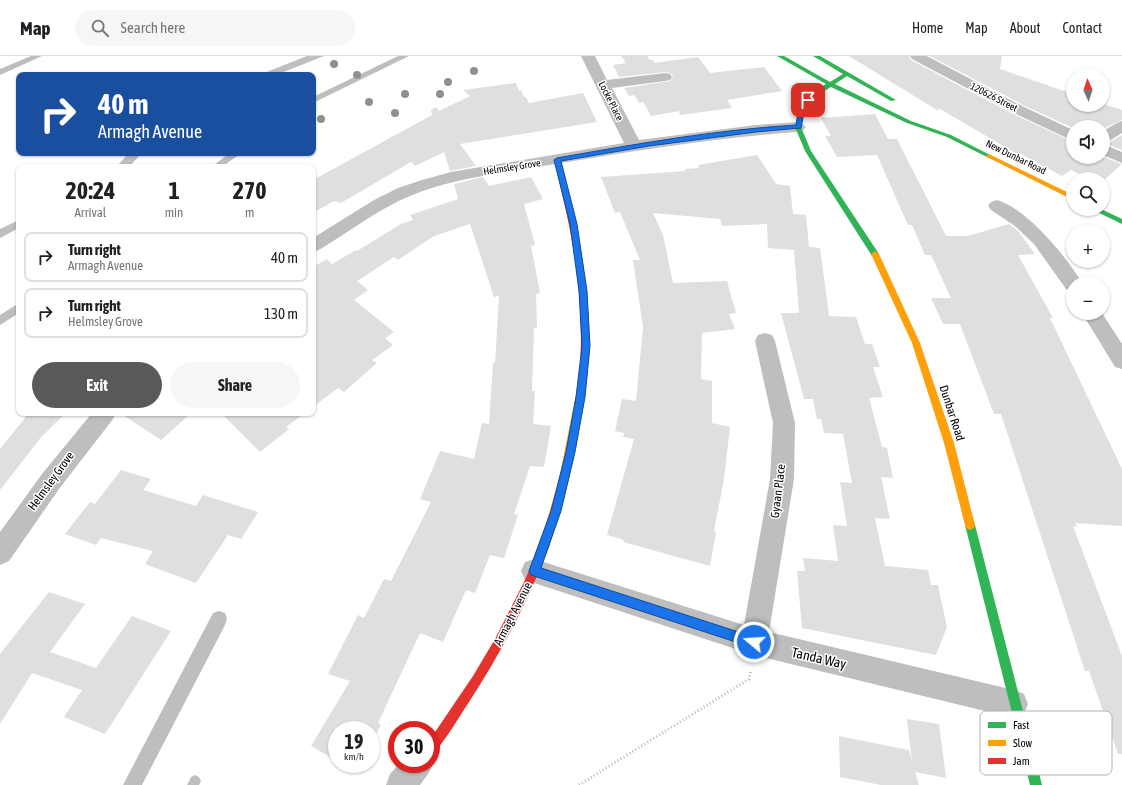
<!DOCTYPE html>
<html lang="en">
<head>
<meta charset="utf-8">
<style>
  :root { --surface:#fff; --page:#f6f6f6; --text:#202124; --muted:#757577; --line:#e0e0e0; --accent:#595959 }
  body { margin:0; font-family:"Asap Condensed",sans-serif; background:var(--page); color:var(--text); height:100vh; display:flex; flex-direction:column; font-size:15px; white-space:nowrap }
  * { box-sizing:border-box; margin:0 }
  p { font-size:13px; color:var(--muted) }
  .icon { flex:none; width:22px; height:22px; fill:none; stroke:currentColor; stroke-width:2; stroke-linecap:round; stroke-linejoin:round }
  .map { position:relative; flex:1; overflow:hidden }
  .side { position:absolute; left:16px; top:108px; width:300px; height:252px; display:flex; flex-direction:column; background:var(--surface); border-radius:8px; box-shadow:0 1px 3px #0004 }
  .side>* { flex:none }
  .guide { position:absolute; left:16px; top:16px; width:300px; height:84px; border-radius:8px; box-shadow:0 1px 3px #0004; background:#1a4fa0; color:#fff; overflow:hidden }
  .needle { width:26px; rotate:357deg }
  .tools { position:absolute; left:1066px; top:12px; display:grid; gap:8px }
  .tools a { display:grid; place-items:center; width:44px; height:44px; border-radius:50%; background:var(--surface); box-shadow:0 1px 3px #0004; font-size:20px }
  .speed { position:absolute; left:328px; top:665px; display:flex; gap:8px; font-size:20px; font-weight:700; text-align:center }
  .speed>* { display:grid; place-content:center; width:52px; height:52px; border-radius:50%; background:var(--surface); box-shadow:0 1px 3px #0004; line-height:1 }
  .speed small { font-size:10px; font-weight:400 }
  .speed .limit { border:6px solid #d22; background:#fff; color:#111 }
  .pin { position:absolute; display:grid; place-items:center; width:34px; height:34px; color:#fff; margin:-17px; border-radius:8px; box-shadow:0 2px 6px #0006 }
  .me { position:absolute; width:44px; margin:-22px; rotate:288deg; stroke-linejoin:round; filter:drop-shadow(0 0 3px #0008) }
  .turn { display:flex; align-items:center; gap:14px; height:84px; padding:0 16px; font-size:18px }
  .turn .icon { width:52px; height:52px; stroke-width:2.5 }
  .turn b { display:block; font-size:28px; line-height:34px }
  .eta { display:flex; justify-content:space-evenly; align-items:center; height:68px; text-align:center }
  .eta b { font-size:24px; font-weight:700; line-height:28px }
  .cta { display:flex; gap:8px; margin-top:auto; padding:8px 16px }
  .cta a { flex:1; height:46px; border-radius:24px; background:var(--accent); color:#fff; font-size:16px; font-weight:700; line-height:46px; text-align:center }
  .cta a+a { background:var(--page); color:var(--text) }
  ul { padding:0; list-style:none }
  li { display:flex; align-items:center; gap:12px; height:50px; margin:0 8px 6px; padding:0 8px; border:2px solid var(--line); border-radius:8px }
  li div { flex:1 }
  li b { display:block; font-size:15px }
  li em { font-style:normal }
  header { display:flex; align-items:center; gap:24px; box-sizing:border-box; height:56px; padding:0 20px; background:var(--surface); border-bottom:1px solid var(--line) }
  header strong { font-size:19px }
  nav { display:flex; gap:22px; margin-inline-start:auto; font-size:14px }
  .search { width:280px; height:36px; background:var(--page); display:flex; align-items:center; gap:10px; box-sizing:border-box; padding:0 14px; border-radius:22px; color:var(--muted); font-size:15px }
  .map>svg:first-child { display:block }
  .water { fill:#bfbfbf }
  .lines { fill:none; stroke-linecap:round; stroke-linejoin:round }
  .stream { fill:#bfbfbf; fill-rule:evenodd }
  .building { fill:#dfdfdf }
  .path { stroke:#b9b9b9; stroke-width:3; stroke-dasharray:1 2.5; stroke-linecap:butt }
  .lane { fill:#bebebe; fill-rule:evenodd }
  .street { fill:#bebebe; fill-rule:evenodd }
  .fast { fill:#30b455; fill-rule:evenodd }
  .slow { fill:#ff9f0a; fill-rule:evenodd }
  .jam { fill:#e5322d; fill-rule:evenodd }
  .tree { fill:#8f8f8f }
  .route { fill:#1a73e8; stroke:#114b97 }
  .labels { text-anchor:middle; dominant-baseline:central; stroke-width:3; stroke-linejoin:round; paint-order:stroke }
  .far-street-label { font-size:10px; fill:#000; stroke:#fff }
  .street-label { font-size:12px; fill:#000; stroke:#fff }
  .near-street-label { font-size:14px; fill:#000; stroke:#fff }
  .key { fill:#fff; stroke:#b2b2b2; stroke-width:1 }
  .key-label { font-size:11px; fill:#000 }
</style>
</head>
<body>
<header>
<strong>Map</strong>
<div class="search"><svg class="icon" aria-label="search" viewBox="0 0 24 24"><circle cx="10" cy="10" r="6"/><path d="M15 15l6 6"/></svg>Search here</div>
<nav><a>Home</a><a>Map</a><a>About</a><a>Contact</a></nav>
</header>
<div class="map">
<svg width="1122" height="729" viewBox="0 0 1122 729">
  <rect width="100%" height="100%" fill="#fff"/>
  <!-- water -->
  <g class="water">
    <path d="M307,0H324L276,19H259Z"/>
    <path d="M126,97H142L129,111H116L128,98Z"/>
  </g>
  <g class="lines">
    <!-- stream -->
    <path class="stream" d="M195,719L199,721L201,725L199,729H187L191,721Z"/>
  </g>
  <!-- building -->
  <g class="building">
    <path d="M621,0H647L650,4H653L654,7L698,1L710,17L764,11L782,35L727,44L732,52L680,59L679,55L651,60L643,46L639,47L634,39L629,40L624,32L670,25L673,20L670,17L665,16L619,21L613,9L626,7Z"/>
    <path d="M849,0H909L911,4L1011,57L1073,86V101H1103L1122,108L1103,125V123H1089L1071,114L1062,120L1019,97L1017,98L940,53L937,54Z"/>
    <path d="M930,0H1002L1000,13L1073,38V49L1103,48L1122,54V64L1103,73V71H1073V72L1023,49Z"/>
    <path d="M516,27L519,35L521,34L524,41H526L529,47L583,37L597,66L460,88L476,110L450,115L444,96L415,110L411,106L341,147L334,145L313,157V124L432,59L431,54L436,51L439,55L470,40L463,34Z"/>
    <path d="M875,58L888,83H897L946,180H968L1009,168L1018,175L1035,198L1018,199L1053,262H1050L1122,413V470L1075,467L1077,471L1073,470L1122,600V698H1118L1089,615H1085L1001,358H994L960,268H943L931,242H951L931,199H925L912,169H908L877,99L837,101L825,80H831L821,62Z"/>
    <path d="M1122,79V94L1106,88L1110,86Z"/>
    <path d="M757,99L776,128L790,130L793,158L806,159L809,191L820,192L829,260L856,261L865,288H872L880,311H873L883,341L869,342L882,391L887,392L893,422L881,421L890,463L875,462L885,510L928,514L931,529H938L947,571L936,599L802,572L797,515H805L803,502L838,505L833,469L847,470L840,426L852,427L843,378L824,377L821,363H817L813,343H804L781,257H799L794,194L768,192L767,168L722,170L720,163L653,157L663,179L673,227L727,225L736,257L729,258L735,273L702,277L701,323L712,325V367L730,371L724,423L714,475L716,476L710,510L623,486L624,484L607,479L634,383L623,381L624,377L615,375L622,343L636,345L643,271L633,204H640L620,156L615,157L601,121L685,115V113L699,112L698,109Z"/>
    <path d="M483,121L489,130L531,121L543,143L524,148L535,189L531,190L540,237L536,238L537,272H534L532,335H535L533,368L551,370L544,411L530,410L514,458L518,459L504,502L490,499L475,537L466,534L443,586L420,577L378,667L381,669L371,687V674H337V705L311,690L350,625L328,618L358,559L364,562L384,523L391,525L431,446L420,443L440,395L474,403L482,367L489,368L493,307H495L499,240L494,241L470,168L434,180L398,204L394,201L357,225L368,234L354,244L394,276L385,282L393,289L372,304L377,307L344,336L338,332L313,351V211L327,203L332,208L356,194L357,195L401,168L413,164L410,159L458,143L454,128Z"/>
    <path d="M29,357H66L42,380L0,434V393Z"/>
    <path d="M120,357H191L161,384Z"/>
    <path d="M221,357H305L286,371L289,373L260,396Z"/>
    <path d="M121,414L151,423L143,434L196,450L203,439L258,456L241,483L228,479L196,527L145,508L153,495L101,482L96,489L65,478L90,446L95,448Z"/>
    <path d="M49,536L85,548L50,596L96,612L132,560L171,575L105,678L64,661L82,634L32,617L0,668V598Z"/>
    <path d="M907,663L939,668L946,722L915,716L919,729H881L840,721L839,680L909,694L912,705Z"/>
  </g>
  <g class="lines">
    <!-- path -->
    <path class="path" d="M579,729L749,623L751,614"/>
    <!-- lane -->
    <g class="lane">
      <path d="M31,0H42L0,19V13Z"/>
      <path d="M398,0H409L313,47V41Z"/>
      <path d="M230,97H241L222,111H211Z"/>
      <path d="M19,164V172L0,182V173Z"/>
      <path d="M19,247V257L0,269V259Z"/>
      <path d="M219,555L225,557L227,563L225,569L142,729H123L213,557Z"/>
    </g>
    <!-- street -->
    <g class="street">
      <path d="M581,0H595L607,24L665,17L670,18L672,21L670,24L665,25L612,32L639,84L756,69L798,66L803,68L806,71L803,74L798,76C712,82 628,96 543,110C499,118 452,122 410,140C378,153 349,176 319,194L313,196V182L374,144L398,132L422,124L451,116L624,87Z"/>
      <path d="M910,0H927L1022,50L1073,74V85L1012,56L912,3Z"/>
      <path d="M1122,65V77L1109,85L1103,87V75L1117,67Z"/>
      <path d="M1103,88L1122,96V107L1103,99Z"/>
      <path d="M997,144C1026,152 1067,201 1082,227H1073V235L1066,233L1034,188L1015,170L991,154L988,150L991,146Z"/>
      <path d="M1082,257H1102L1122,288V313L1115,311Z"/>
      <path d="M765,277L772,279L775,285L795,367L794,423L769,576L1014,634L1024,638L1028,648L1024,658L1014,662L754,599L525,524L521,515L525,506L534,503L744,569L770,423L773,367L755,285L758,279Z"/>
      <path d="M92,357H116L113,363L59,433L9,505L0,509V476L42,418Z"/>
      <path d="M431,704L433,708L428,718L420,729H386L390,718L399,708H431Z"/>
    </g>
    <!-- fast -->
    <g class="fast">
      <path d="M777,0H784L830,26L843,18L813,0H820L896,44L891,45L847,20L835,28L911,65L951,79L992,100L989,102L947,81L907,67L831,31L817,39L805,51L801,71L811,95L879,198L875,201L872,200L805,95L795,71L800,50L813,37L826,28Z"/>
      <path d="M1091,153H1101L1122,163V168Z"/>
      <path d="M970,464L974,466L975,469L1042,729H1030L965,469L966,466Z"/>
    </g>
    <!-- slow -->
    <g class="slow">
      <path d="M989,98L1073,139V144L987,101L986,100Z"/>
      <path d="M875,195L879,198L920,287L954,387L975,469L974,472L970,474L966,472L965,469L944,387L912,287L871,198Z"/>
      <path d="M583,319L586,321L587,323L569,423L550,488L549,491L545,493L541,491L540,488L559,423L579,323L580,321Z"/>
    </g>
    <!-- jam -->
    <g class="jam">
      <path d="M557,102L560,104C580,179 594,245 587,323L586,325H580L579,323C586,244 573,180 554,104Z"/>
      <path d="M545,483L549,485L550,488C529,544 502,595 469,646C458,663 448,680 435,696L431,698V682L473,620L495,583L525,524L541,485Z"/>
    </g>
  </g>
  <!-- trees -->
  <g class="tree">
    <circle cx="334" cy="8" r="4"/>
    <circle cx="474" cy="15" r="4"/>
    <circle cx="357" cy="19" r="4"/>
    <circle cx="448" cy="26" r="4"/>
    <circle cx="405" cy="38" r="4"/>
    <circle cx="440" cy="38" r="4"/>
    <circle cx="369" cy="46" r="4"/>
    <circle cx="395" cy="57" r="4"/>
    <circle cx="321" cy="63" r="4"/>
  </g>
  <!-- route -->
  <path class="route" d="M806,43L812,44L805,51L801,72L756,76L649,90L561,105L577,168L587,235L590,290L585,341L575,396L561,455L541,512L754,581L758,582L760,586L758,590L754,592L534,520L531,519L529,515L551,455L566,396L576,341L582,290L579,235L570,168L554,104L557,102C636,88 715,74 796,69L799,51Z"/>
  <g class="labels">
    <!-- far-street labels -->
    <g class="far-street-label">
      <text transform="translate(994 41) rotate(27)">120626 Street</text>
      <text transform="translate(611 45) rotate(63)">Locke Place</text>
      <text transform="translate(1016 101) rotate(26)">New Dunbar Road</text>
      <text transform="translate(512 111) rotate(-9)">Helmsley Grove</text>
    </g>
    <!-- street labels -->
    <g class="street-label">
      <text transform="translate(952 357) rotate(72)">Dunbar Road</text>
      <text transform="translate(51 425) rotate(-54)">Helmsley Grove</text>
      <text transform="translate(778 435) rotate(-83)">Gyaan Place</text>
      <text transform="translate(513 558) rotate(-63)">Armagh Avenue</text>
    </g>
    <!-- near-street labels -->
    <g class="near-street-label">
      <text transform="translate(819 602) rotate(13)">Tanda Way</text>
    </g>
  </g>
  <!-- legend -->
  <rect x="980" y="655" width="132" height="64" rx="6" class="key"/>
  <rect x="988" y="666" width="18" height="6" fill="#30b455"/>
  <rect x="988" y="684" width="18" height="6" fill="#ff9f0a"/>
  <rect x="988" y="702" width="18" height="6" fill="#e5322d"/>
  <g class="key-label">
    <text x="1013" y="673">Fast</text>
    <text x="1013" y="691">Slow</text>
    <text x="1013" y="709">Jam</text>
  </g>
</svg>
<div class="tools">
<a><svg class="needle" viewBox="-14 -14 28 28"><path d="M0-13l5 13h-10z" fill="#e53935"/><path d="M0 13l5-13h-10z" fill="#757577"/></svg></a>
<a><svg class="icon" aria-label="sound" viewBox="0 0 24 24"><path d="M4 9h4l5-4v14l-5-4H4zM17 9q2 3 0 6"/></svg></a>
<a><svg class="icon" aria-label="search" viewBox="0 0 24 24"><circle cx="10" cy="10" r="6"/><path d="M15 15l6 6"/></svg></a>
<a>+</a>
<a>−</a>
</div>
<div class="speed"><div>19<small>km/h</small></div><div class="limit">30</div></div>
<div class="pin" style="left:808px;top:44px;background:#d93025"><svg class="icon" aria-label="arrive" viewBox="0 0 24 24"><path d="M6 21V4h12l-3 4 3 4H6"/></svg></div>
<svg class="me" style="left:754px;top:586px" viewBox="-20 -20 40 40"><circle r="17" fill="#1a73e8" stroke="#fff" stroke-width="3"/><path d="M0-11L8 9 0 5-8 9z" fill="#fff"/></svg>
<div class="guide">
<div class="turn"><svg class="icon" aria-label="right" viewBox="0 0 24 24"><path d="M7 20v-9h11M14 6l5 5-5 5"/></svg><div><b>40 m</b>Armagh Avenue</div></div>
</div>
<section class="side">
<div class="eta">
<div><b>20:24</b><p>Arrival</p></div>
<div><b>1</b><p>min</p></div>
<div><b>270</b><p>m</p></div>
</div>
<ul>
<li><svg class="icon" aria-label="right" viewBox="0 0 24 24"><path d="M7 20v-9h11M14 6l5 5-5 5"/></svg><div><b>Turn right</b><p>Armagh Avenue</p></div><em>40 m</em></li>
<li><svg class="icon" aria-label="right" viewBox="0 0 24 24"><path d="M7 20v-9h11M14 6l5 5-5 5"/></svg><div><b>Turn right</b><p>Helmsley Grove</p></div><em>130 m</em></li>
</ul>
<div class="cta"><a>Exit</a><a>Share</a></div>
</section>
</div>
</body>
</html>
